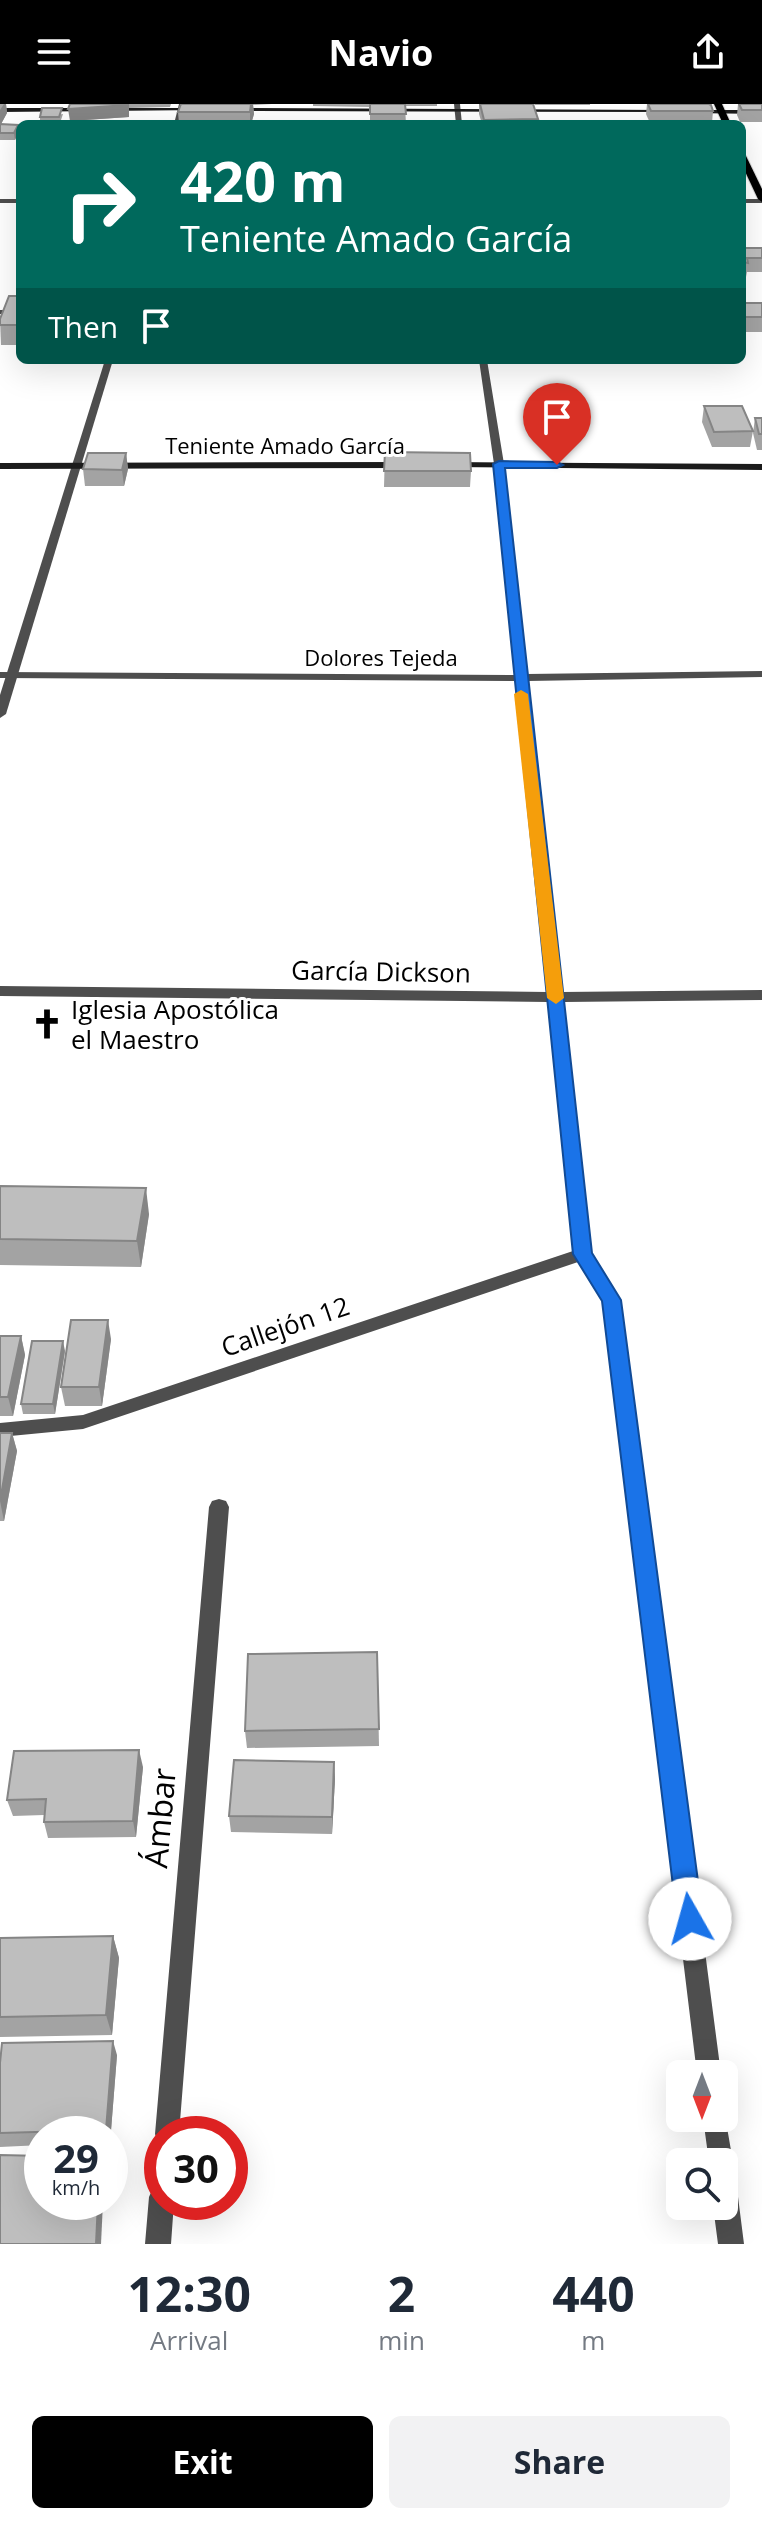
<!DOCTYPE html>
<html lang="en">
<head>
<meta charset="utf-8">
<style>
  :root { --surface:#fff; --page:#f2f2f3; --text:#1f2937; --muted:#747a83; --accent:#000 }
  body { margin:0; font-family:"Open Sans",sans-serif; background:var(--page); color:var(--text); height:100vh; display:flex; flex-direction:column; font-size:30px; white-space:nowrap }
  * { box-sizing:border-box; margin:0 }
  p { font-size:26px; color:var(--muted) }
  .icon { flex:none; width:44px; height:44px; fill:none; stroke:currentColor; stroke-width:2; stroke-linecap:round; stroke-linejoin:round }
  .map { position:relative; height:2140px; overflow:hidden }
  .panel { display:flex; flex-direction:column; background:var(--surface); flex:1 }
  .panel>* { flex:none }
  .guide { position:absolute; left:16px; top:16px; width:730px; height:244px; border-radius:12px; box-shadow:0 8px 32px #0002; background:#00695c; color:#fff; overflow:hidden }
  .needle { width:52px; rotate:180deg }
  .controls { position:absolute; left:666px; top:1956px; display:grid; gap:16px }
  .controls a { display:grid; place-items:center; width:72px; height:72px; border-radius:12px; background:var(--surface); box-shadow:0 8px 32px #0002; font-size:40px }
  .speed { position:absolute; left:24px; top:2012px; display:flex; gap:16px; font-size:40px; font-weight:700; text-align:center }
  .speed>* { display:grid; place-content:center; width:104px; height:104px; border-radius:50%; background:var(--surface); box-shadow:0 8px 32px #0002; line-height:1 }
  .speed small { font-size:20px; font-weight:400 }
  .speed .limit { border:12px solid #d22; background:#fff; color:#111 }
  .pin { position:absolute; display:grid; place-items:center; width:68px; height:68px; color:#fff; margin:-82px -34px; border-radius:50% 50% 50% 0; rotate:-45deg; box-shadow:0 0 8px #0007 }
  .pin .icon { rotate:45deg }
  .me { position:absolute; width:88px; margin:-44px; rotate:353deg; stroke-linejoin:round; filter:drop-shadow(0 0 6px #0008) }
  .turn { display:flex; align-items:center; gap:28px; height:168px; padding:0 32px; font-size:36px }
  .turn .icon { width:104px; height:104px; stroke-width:2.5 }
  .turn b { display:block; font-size:56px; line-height:68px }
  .then { display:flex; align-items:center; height:76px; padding:0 32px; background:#0003; gap:16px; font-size:30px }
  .eta { display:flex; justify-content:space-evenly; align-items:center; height:136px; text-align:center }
  .eta b { font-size:48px; font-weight:700; line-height:56px }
  .button { display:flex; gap:16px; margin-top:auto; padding:16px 32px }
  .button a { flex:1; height:92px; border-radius:12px; background:var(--accent); color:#fff; font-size:32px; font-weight:700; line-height:92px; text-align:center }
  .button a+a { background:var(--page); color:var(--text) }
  header { display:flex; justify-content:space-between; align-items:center; height:104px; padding:0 32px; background:var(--accent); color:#fff; font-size:36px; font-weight:700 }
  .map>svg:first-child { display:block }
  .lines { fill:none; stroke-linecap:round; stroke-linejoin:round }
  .primary-casing { stroke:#dbdbdb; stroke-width:2 }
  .minor { fill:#4e4e4e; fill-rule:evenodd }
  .tertiary { fill:#4e4e4e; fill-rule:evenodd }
  .secondary { fill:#1b1b1b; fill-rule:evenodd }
  .primary { fill:#000; fill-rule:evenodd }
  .wall { fill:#a3a3a3 }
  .shaded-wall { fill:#858585 }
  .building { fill:#bebebe; stroke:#858585; stroke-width:2 }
  .route { fill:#1a73e8; stroke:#114b97; stroke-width:2 }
  .slow { fill:#f59e0b }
  .labels { text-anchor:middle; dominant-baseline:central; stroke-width:6; stroke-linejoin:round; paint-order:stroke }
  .far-street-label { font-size:22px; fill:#000; stroke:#fff }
  .street-label { font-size:26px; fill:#000; stroke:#fff }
  .poi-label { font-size:26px; fill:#000; stroke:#fff; text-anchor:start }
  .near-street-label { font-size:32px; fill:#000; stroke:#fff }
</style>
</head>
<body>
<header><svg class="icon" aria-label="menu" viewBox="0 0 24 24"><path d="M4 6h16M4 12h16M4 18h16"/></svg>Navio<svg class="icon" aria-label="share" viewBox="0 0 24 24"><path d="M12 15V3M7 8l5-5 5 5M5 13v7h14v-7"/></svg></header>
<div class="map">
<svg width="762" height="2140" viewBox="0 0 762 2140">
  <rect width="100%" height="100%" fill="#fff"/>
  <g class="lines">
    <!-- primary casing -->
    <g class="primary-casing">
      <g id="primary">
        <path d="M714,0H722L731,20H723Z"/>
        <path d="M742,49L746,52L762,85V98L758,95L742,61Z"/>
      </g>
    </g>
    <!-- minor -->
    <g class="minor">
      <path d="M179,0H185L180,20H174Z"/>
      <path d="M454,0H460L462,20H456Z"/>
      <rect x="0" y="206" width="20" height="4"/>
      <path d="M479,256H487L504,360L527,570L762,567V573L528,577L562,888L762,886V896L563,898L590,1149L620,1196L721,1970H697L603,1197L578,1158L83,1325L0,1333V1319L83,1311L573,1147L548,898L0,892V882L547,888L516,577L0,574V568L515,571L494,360Z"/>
      <path d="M219,1395L226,1397L229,1403L179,2030H162V2040L158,2039L155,2030L209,1403L212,1397Z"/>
      <path d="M724,2006L733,2058L730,2067L724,2069V2058H709L703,2014H724Z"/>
      <path d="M724,2072L733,2076L737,2085L744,2140H718L713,2102H724Z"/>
      <path d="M162,2080V2098H174L171,2140H145L149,2093L153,2084Z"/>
    </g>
    <!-- tertiary -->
    <g class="tertiary">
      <rect x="0" y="95" width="20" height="4"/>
      <rect x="742" y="95" width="20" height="4"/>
      <path d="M105,256H113L6,610L0,614V591Z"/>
    </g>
    <!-- secondary -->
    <g class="secondary">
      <path d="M0,4H200L203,6L0,8Z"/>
      <path d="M232,4L668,6L671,8L230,7Z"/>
      <path d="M692,6H762V10L690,9Z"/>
      <path d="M447,358L762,360V366L450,363L447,362Z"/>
      <path d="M0,359L406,358L411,361L406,364L0,365Z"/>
    </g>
    <!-- primary -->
    <use href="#primary" class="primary"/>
  </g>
  <!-- wall -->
  <g class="wall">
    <path d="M0,0H6L7,9L1,20L18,21L19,27L15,36H0Z"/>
    <path d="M70,0H171L170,3L129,4V13L70,17Z"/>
    <path d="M181,0H272L253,1L254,10L251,20H179L178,8Z"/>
    <path d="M313,0H437V2H405L406,20H370V3L313,2Z"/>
    <path d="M479,0L538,15V20H482L479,10Z"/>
    <path d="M534,0H590V1H535Z"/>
    <path d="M647,0H711L713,7L712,19H650L646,10Z"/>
    <path d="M738,0H762V18H740L737,11Z"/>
    <path d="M63,10L60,19H40V13Z"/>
    <path d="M742,144H762V168H747L746,173H742Z"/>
    <path d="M20,192V241H1L0,215Z"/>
    <rect x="742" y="199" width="20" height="29"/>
    <path d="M572,256H652L651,260H572Z"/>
    <path d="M704,302L753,327L750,343H712L702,318Z"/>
    <path d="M755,314H762V346H757L753,329Z"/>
    <path d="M385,348L471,367L470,383H384Z"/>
    <path d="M126,349L128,365L124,382H85L83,365Z"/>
    <path d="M0,1082L149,1110L141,1163L0,1161Z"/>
    <path d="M0,1232H21L25,1251L13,1312H0Z"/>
    <path d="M111,1235L102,1302H65L61,1283Z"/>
    <path d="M65,1247L55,1310H23L21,1300Z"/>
    <path d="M0,1329H12L17,1347L4,1417H0Z"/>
    <path d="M377,1548L379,1642L247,1644L245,1627Z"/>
    <path d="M334,1658L335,1675L332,1730L231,1728L229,1712Z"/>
    <path d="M143,1663L136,1733L48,1734L44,1718V1711L13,1712L7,1696Z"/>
    <path d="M113,1832L119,1854L112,1931L0,1933V1834Z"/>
    <path d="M117,1951L110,2039V2030H42V2041L0,2043V1959Z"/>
  </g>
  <!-- shaded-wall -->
  <g class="shaded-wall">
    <path d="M4,0H6L7,9L0,22V6Z"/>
    <path d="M129,0V13L70,17L68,5Z"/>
    <path d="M251,0H253L254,10L251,20H250V8Z"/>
    <path d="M18,21L19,27L15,36L14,29Z"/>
    <path d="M126,349L128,365L124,382L122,366Z"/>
    <path d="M146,1084L149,1110L141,1163L137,1137Z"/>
    <path d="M108,1216L111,1235L102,1302L99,1283Z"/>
    <path d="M21,1232L25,1251L13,1312L8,1293Z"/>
    <path d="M63,1237L65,1247L55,1310L53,1300Z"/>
    <path d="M12,1329L17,1347L4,1417L0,1397Z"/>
    <path d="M139,1646L143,1663L136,1733L133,1717Z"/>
    <path d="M334,1658L335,1675L332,1730V1713Z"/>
    <path d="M113,1832L119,1854L112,1931L106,1911Z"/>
    <path d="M113,1937L117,1951L110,2039V2030H107L106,2026Z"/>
    <path d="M98,2098H103L101,2140H96Z"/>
  </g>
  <!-- building -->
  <g class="building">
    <path d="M70,0H128V1L68,5Z"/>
    <path d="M181,0H251L250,8H178Z"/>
    <path d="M370,0H405L406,10H370Z"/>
    <path d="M480,0H533L538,15L484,16Z"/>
    <path d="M648,0H709L711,1L713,7H651Z"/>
    <path d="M739,0H762V6H742Z"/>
    <path d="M42,4H62L59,13H40Z"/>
    <path d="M0,20L18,21L14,29H0Z"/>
    <path d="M742,144H762V154H747L748,159L742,158Z"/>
    <path d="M9,192H20V221H0V215Z"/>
    <rect x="742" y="199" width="20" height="14"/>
    <path d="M704,302H742L753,327L714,328Z"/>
    <path d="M755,314H762V330H759Z"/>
    <path d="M385,348L470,349L471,367H384Z"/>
    <path d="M88,349H126L122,366L83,365Z"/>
    <path d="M0,1082L146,1084L137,1137L0,1135Z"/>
    <path d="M71,1216H108L99,1283H61Z"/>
    <path d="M0,1232H21L8,1293H0Z"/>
    <path d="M32,1237H63L53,1300H21Z"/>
    <path d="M0,1329H12L0,1397Z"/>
    <path d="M377,1548L379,1625L245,1627L248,1550Z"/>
    <path d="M139,1646L133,1717L44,1718L46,1695L7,1696L14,1647Z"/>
    <path d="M234,1656L334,1658L332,1713L229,1712Z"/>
    <path d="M113,1832L106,1911L0,1913V1834Z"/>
    <path d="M113,1937L106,2026L0,2029V1959L2,1939Z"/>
    <path d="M0,2051L42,2052V2098H98L96,2140H0Z"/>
  </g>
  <!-- route -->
  <path class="route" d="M499,357L557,358L563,361L557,364H505L592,1149L621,1196L703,1815L699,1824L690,1828L681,1824L677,1815L602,1197L573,1150L493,360Z"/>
  <!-- slow -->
  <path class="slow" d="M521,586L528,590L564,894L556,900L547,894L514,590Z"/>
  <!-- icons -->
  <defs>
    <g id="church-bare" transform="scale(2.4)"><path d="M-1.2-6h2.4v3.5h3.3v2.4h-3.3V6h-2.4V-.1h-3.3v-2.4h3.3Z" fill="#000" stroke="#fff" stroke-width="2.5" paint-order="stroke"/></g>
  </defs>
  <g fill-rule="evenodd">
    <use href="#church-bare" x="47" y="920"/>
  </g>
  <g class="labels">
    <!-- far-street labels -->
    <g class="far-street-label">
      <text x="285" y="341">Teniente Amado García</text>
      <text x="381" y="553">Dolores Tejeda</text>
    </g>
    <!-- street labels -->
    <g class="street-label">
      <text transform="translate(381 867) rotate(1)">García Dickson</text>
      <text transform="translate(285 1222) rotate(-19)">Callejón 12</text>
    </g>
    <!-- poi labels -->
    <g class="poi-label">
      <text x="71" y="905">Iglesia Apostólica<tspan x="71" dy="30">el Maestro</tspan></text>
    </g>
    <!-- near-street labels -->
    <g class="near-street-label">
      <text transform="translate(159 1714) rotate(-85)">Ámbar</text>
    </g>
  </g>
</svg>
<div class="controls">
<a><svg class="needle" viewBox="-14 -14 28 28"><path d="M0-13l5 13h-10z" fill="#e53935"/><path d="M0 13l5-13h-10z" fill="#747a83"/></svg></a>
<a><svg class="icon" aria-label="search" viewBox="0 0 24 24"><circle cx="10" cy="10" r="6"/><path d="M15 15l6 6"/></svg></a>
</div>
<div class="speed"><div>29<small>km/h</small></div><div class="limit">30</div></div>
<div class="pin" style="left:557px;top:361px;background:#d93025"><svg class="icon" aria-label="arrive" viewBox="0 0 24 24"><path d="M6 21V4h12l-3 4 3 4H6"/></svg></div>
<svg class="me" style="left:690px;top:1815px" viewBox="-20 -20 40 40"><circle r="19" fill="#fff"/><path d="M0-13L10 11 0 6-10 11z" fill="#1a73e8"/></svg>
<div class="guide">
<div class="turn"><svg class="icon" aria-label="right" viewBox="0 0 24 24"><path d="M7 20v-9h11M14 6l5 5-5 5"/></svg><div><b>420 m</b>Teniente Amado García</div></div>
<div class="then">Then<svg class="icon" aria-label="arrive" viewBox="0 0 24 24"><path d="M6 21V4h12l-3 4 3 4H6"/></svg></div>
</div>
</div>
<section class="panel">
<div class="eta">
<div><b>12:30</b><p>Arrival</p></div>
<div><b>2</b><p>min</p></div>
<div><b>440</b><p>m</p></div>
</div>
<div class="button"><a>Exit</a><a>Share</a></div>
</section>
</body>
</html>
